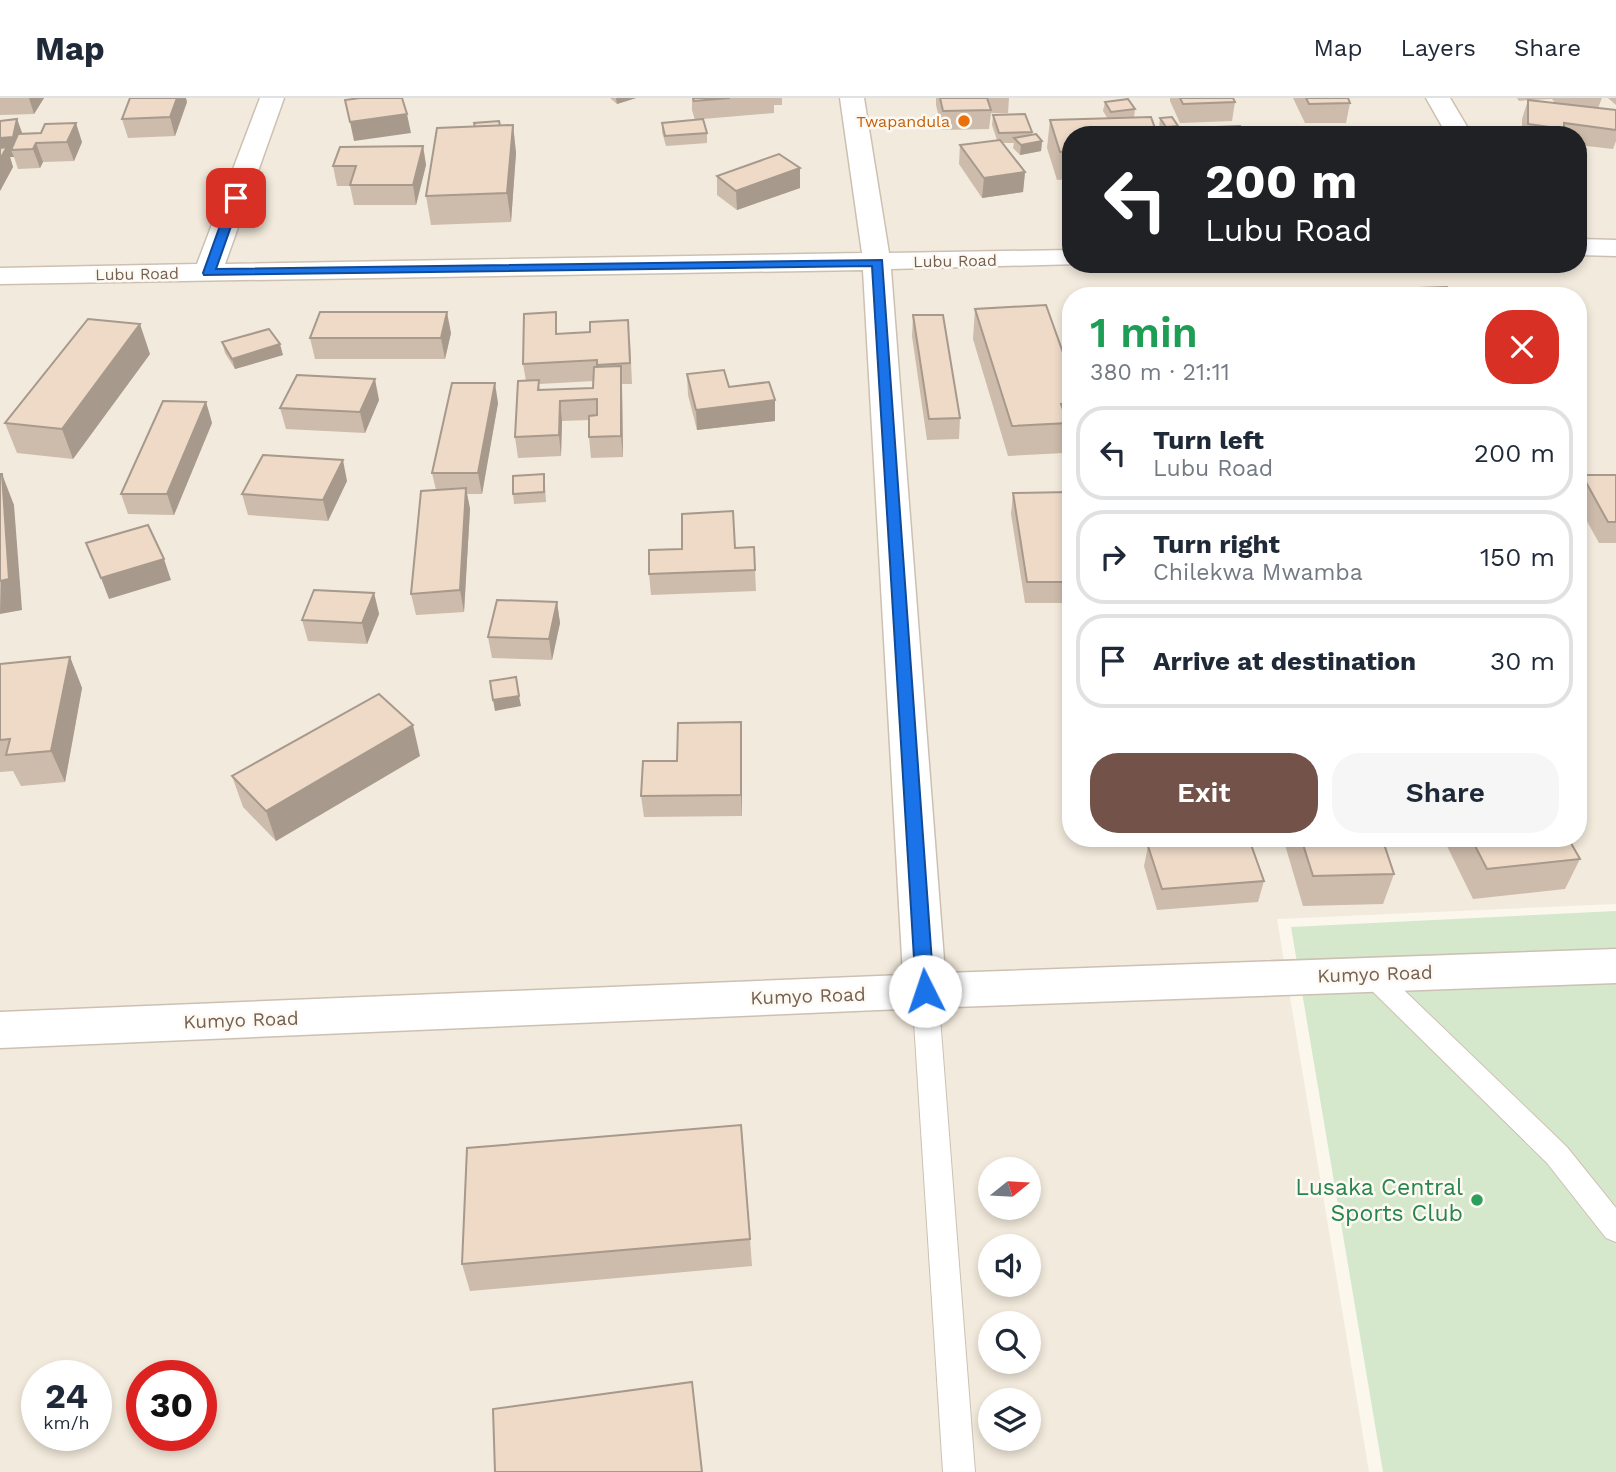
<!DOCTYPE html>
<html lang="en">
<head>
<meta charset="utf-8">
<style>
  :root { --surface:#fff; --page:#f6f6f7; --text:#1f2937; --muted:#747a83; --line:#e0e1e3; --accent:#725249 }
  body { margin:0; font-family:"Work Sans",sans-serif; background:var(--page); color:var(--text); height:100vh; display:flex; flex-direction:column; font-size:26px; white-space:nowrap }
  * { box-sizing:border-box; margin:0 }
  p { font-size:23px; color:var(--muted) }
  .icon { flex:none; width:38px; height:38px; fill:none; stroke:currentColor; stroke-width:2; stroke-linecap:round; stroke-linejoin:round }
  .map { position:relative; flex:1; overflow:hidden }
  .panel { position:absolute; left:1062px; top:189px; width:525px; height:560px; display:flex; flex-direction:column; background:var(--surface); border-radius:28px; box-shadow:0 4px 10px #0003 }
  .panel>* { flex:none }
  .top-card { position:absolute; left:1062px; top:28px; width:525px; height:147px; border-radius:28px; box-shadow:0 4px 10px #0003; background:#202124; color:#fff; overflow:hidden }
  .needle { width:46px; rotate:72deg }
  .controls { position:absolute; left:978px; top:1059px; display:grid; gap:14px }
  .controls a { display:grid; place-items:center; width:63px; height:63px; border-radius:50%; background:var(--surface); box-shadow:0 4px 10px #0003; font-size:35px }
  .speed { position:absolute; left:21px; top:1262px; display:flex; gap:14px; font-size:35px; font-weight:700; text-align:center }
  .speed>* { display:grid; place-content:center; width:91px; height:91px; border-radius:50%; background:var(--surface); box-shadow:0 4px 10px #0003; line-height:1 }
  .speed small { font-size:18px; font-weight:400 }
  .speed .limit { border:10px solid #d22; background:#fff; color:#111 }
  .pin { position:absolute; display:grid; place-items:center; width:60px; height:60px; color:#fff; margin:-30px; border-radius:14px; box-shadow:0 4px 10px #0006 }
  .me { position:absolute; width:77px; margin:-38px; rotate:356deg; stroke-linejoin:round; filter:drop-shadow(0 0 5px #0008) }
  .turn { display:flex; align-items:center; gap:24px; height:147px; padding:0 28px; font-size:32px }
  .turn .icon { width:91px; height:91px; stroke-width:2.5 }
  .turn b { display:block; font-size:49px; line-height:60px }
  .round { display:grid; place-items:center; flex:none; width:74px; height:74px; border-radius:28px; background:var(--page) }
  .head { display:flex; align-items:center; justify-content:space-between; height:119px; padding:0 28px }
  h1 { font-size:42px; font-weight:600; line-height:52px; color:#1e9e55 }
  .button { display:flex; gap:14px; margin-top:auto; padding:14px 28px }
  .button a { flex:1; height:80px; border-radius:28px; background:var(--accent); color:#fff; font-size:28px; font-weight:600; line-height:80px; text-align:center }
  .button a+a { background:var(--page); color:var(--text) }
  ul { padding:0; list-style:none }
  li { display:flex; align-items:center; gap:21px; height:94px; margin:0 14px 10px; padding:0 14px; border:4px solid var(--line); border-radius:28px }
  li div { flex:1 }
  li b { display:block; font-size:26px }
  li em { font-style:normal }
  header { display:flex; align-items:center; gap:42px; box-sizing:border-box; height:98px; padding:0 35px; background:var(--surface); border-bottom:2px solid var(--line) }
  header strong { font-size:33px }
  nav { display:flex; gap:38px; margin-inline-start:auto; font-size:24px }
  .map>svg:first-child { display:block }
  .residential { fill:#f2eadc; fill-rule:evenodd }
  .green { fill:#d5e8cc }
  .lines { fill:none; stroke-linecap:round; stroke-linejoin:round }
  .lane-casing { stroke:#cdc0b3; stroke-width:2 }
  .street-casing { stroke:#cdc0b3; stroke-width:3 }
  .lane { fill:#fff; fill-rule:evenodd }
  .street { fill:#fff; fill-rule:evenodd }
  .wall { fill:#cdbbab; fill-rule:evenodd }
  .shaded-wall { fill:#a7998b }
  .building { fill:#eedac7; stroke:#a7998b; stroke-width:2 }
  .route { fill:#1a73e8; stroke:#114b97; stroke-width:2 }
  .food-dot { fill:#e8710a; stroke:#fefaf3; stroke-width:2.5 }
  .leisure-dot { fill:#2e9e5b; stroke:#fefaf3; stroke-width:2.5 }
  .labels { text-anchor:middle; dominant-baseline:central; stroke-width:5; stroke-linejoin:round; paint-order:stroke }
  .far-food-label { font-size:16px; fill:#c56008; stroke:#fefaf3; text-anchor:end }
  .far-street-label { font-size:16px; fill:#746151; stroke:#fefaf3 }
  .street-label { font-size:19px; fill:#746151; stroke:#fefaf3 }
  .near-leisure-label { font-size:23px; fill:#27864d; stroke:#fefaf3; text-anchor:end }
</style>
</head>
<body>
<header>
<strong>Map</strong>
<nav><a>Map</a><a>Layers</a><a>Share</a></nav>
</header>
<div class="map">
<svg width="1616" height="1374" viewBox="0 0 1616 1374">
  <rect width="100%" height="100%" fill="#fbf7ed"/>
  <!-- residential -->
  <path class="residential" d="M0,0H1616V806L1277,821L1369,1374H0ZM1071,37H1578V166H1071ZM1071,198H1578V740H1071ZM990,1071H1029V1110H990ZM990,1148H1029V1186H990ZM990,1225H1029V1264H990ZM37,1278H96V1337H37ZM142,1278H201V1337H142ZM990,1302H1029V1340H990Z"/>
  <!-- green -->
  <path class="green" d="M1616,813V1374H1383L1291,829Z"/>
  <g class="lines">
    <!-- lane casing -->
    <g class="lane-casing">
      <g id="lane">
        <path d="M1372,867L1381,870L1567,1049L1616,1110V1144L1606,1140L1547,1065L1363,884L1359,877L1363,870Z"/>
        <path d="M925,883L934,886L938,893L975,1374H943L912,893L916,886Z"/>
      </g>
    </g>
    <!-- street casing -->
    <g class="street-casing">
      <g id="street">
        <path d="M260,0H284L225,166L862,155L840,0H864L889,155L1071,152V166H1079L891,171L945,875L1616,851V885L925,910L0,950V914L903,877L863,172L0,186V170L197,166Z"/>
        <path d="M1426,0H1450L1472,37H1447Z"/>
        <path d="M1578,141L1616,142V158L1578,157Z"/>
      </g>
    </g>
    <!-- lane -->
    <use href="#lane" class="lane"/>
    <!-- street -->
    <use href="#street" class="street"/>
  </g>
  <!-- wall -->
  <g class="wall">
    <path d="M0,0H44L34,16L0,17Z"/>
    <path d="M610,0H636L617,6Z"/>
    <path d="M692,0H782V7H774V15L703,21L707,35V45L666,48L662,34V25L695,22L692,12Z"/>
    <path d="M936,0H1009L1008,15H991L989,31L942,32L936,7Z"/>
    <path d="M1170,0H1233L1235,4L1232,23L1180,25L1170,3Z"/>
    <path d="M1293,0H1348L1350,5L1346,25H1305Z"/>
    <path d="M1517,0H1602L1598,10L1616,12V43L1613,51L1578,47V37H1522V21L1528,2L1519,3ZM1552,1L1555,5L1530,2Z"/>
    <path d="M1608,0H1616V7Z"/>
    <path d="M187,4L175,38L128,40L122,21Z"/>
    <path d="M1105,4L1135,11L1134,20L1156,33V37H1071V81L1057,82L1047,50L1050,22L1108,21L1103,13Z"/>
    <path d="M993,17L1032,34V37L1042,43L1041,53L1020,57L1013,50L1014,45H1003L1025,74L1023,94L982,100L959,66L960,47L997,42L992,27Z"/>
    <path d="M1160,20L1177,31L1244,37H1163L1159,30Z"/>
    <path d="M17,21L22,36L41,35L82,44L74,63L43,64L40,70L18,71L14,59H10L13,69L0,93Z"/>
    <path d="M513,27L516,55L511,124L431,127L426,98L500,28Z"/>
    <path d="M423,48L426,67L416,107H354L350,88H337L333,68Z"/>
    <path d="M717,78L800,90L737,112L717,97Z"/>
    <path d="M975,211L1071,306V336H1066L1064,355L1008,358L973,241Z"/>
    <path d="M913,217L960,320L959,341L927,342L912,238Z"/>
    <path d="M451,235L445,261H315L310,240Z"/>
    <path d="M558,236L630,242L632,286H622L623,359L591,360L589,339V322L562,323L561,358L518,360L515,339L526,283L523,266ZM594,283L593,290L540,292L539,286Z"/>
    <path d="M222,244L283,257L235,271L225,255Z"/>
    <path d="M150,256L73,361L17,355L5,325Z"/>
    <path d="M687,276L775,302V323L697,332L688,297Z"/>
    <path d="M379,302L365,335L286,331L280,310Z"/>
    <path d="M206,304L212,325L174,417L128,416L121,396Z"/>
    <path d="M498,305L482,396H467L470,411L464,514L416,517L411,496L436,392L432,375Z"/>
    <path d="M1582,377H1616V445H1599L1578,407V387Z"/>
    <path d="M347,383L328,423L248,417L242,396Z"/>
    <path d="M545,387L546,404L514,406L513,396Z"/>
    <path d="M1071,394V505H1025L1011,416L1013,395Z"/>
    <path d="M735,450L755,472L756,493L651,497L649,476Z"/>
    <path d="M374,495L379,516L367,546L308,543L302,522Z"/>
    <path d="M557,504L560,525L552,562L492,560L488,539Z"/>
    <path d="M70,559L82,590L65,684L21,688L13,673L0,674V566Z"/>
    <path d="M742,646V718L644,719L641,698L677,663Z"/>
    <path d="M420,658L276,743L243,709L232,678Z"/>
    <path d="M1283,740H1382L1394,776L1383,806L1303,808Z"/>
    <path d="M1443,740H1568L1580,761L1565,791L1473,801Z"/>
    <path d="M1148,748L1264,783L1258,804L1157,812L1144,768Z"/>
    <path d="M750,1141L752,1168L470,1193L462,1166Z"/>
  </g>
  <!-- shaded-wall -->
  <g class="shaded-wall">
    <path d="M29,0H44L34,16Z"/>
    <path d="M177,0H186L187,4L175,38L170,19Z"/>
    <path d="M616,0H636L617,6Z"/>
    <path d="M407,16L411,35L354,43L350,24Z"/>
    <path d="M17,21L24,40L11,52L14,59H10L13,69L0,93V40Z"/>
    <path d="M76,25L82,44L74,63L67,44Z"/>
    <path d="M513,27L516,55L511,124L507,95Z"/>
    <path d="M1178,28L1177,37L1167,31L1166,37H1165L1166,29Z"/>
    <path d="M1042,43L1041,53L1020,57L1021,47Z"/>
    <path d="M36,45L43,64L40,70L33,51Z"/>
    <path d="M423,48L426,67L416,107L413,87Z"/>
    <path d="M800,70V90L737,112L736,93Z"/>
    <path d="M1025,74L1023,94L982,100L984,80Z"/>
    <path d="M447,214L451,235L445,261L441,240Z"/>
    <path d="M140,226L150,256L73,361L62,331Z"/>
    <path d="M280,246L283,257L235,271L232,261Z"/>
    <path d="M621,268L622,289L623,359L621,338Z"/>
    <path d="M375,281L379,302L365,335L360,314Z"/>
    <path d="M495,285L498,305L482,396L478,375Z"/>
    <path d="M775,302V323L697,332L696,312Z"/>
    <path d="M560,303L562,323L561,358L559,337Z"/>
    <path d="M206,304L212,325L174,417L167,396Z"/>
    <path d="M343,362L347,383L328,423L323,402Z"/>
    <path d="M2,376L14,407L22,512L0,516Z"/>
    <path d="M466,390L470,411L464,514L460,492Z"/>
    <path d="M164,461L171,482L109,501L101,480Z"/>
    <path d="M374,495L379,516L367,546L362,525Z"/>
    <path d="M557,504L560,525L552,562L549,541Z"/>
    <path d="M70,559L82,590L65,684L51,653Z"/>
    <path d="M519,598L521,608L495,613L493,602Z"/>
    <path d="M741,624L742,646V718L741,697Z"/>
    <path d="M413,627L420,658L276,743L266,713Z"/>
  </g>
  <!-- building -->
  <g class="building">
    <path d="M130,0H177L170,19L122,21Z"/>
    <path d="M360,0H402L407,16L350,24L345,2Z"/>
    <path d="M693,0H730L694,3Z"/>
    <path d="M940,0H987L991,12L943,13Z"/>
    <path d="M1180,0H1233L1235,4L1183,6Z"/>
    <path d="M1306,0H1348L1350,5L1309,6Z"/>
    <path d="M1128,1L1135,11L1111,14L1105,4Z"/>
    <path d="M1528,2L1616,12V32L1564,25V31L1528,26Z"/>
    <path d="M1025,16L1032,34L999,35L993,17Z"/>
    <path d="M1151,19L1156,33L1148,34L1149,37H1071V53L1060,54L1050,22Z"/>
    <path d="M1172,19L1178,28L1166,29L1160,20Z"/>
    <path d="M17,21L13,39L0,40V23Z"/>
    <path d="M703,21L707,35L665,38L662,25Z"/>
    <path d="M499,23L500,28L475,29L474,25Z"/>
    <path d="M76,25L67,44L36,45L33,51L11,52L18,36L41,35L45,26Z"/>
    <path d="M513,27L507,95L426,98L437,30Z"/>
    <path d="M1240,28L1244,37H1169L1167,31Z"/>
    <path d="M1317,30L1355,32L1356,37H1318Z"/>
    <path d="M1036,36L1042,43L1021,47L1014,40Z"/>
    <path d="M1000,42L1025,74L984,80L960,47Z"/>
    <path d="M423,48L413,87H350L356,68H333L340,49Z"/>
    <path d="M7,49L0,61V50Z"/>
    <path d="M779,56L800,70L736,93L717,78Z"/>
    <path d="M1447,189L1452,198H1270L1269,195Z"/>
    <path d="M1046,207L1071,277V306H1061L1068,325L1012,328L975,211Z"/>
    <path d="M320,214H447L441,240H310Z"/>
    <path d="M556,214V236L590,234V224L628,222L630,265L597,267V262L523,266L524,216Z"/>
    <path d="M913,217H943L960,320L929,321Z"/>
    <path d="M88,221L140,226L62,331L5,325Z"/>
    <path d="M269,231L280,246L232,261L222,244Z"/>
    <path d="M621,268V338L589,339V318L597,317V301L560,303L559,337L515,339L518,283L539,282L538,292L593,290L594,269Z"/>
    <path d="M724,272L729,289L769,284L775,302L696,312L687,276Z"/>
    <path d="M297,277L375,281L360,314L280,310Z"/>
    <path d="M452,285H495L478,375H432Z"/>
    <path d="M163,303L206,304L167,396H121Z"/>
    <path d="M263,357L343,362L323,402L242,396Z"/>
    <path d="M0,376H2L9,481L0,483Z"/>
    <path d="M544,376V394L513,396V378Z"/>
    <path d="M1582,377H1616V424H1608Z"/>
    <path d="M466,390L460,492L411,496L421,393Z"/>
    <path d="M1071,394V484H1027L1013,395Z"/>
    <path d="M733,413L735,450L754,449L755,472L649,476V452L682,451V416Z"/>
    <path d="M148,427L164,461L101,480L86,445Z"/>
    <path d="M314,492L374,495L362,525L302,522Z"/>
    <path d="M497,502L557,504L549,541L488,539Z"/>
    <path d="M70,559L51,653L6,657L10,641L0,642V566Z"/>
    <path d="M516,579L519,598L493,602L490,583Z"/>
    <path d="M379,596L413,627L266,713L232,678Z"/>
    <path d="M741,624V697L641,698L643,663H677L678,625Z"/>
    <path d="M1301,740H1382L1394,776L1313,778Z"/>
    <path d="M1471,740H1568L1580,761L1487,771Z"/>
    <path d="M1249,741L1264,783L1162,791L1148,748Z"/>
    <path d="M741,1027L750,1141L462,1166L467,1050Z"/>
    <path d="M692,1284L702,1374H495L493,1311Z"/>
  </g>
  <!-- route -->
  <path class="route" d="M236,96L241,100L216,171L882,162L934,893L931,898H919L916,893L872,168L204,177L203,175L230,100Z"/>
  <!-- markers -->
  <circle class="food-dot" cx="964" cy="23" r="7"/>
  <circle class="leisure-dot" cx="1477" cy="1102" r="7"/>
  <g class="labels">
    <!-- far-food labels -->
    <g class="far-food-label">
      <text x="950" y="23">Twapandula</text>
    </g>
    <!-- far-street labels -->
    <g class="far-street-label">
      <text transform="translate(955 163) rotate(-1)">Lubu Road</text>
      <text transform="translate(137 176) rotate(-1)">Lubu Road</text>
    </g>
    <!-- street labels -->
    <g class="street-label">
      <text transform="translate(1375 876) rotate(-2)">Kumyo Road</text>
      <text transform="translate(808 898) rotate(-2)">Kumyo Road</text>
      <text transform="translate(241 922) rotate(-2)">Kumyo Road</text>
    </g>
    <!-- near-leisure labels -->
    <g class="near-leisure-label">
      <text x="1463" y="1089">Lusaka Central<tspan x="1463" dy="26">Sports Club</tspan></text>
    </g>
  </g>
</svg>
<div class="controls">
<a><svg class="needle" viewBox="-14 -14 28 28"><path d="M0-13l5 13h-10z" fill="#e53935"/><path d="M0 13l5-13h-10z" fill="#747a83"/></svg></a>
<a><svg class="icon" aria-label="sound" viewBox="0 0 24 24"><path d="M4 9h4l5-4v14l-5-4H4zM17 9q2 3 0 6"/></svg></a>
<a><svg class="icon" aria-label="search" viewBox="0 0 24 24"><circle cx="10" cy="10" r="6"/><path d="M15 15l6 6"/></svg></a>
<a><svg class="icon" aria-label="layers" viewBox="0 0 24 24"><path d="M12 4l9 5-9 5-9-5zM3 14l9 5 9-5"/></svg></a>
</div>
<div class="speed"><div>24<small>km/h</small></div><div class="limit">30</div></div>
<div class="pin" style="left:236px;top:100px;background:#d93025"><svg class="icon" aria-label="arrive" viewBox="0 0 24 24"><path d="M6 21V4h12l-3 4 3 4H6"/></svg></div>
<svg class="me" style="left:925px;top:893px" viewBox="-20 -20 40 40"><circle r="19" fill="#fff"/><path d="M0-13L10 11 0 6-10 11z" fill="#1a73e8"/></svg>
<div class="top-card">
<div class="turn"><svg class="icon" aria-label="left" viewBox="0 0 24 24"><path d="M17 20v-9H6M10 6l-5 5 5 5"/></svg><div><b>200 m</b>Lubu Road</div></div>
</div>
<section class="panel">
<div class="head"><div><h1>1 min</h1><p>380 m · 21:11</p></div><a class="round" style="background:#d93025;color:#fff"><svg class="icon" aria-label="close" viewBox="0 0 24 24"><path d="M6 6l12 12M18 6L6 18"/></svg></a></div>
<ul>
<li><svg class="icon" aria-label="left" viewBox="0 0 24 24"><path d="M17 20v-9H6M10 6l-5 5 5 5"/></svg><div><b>Turn left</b><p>Lubu Road</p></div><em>200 m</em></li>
<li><svg class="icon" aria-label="right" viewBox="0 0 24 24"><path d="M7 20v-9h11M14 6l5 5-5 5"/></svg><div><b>Turn right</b><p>Chilekwa Mwamba</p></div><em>150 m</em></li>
<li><svg class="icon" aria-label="arrive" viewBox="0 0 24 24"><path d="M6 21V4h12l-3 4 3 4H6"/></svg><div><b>Arrive at destination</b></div><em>30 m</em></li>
</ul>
<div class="button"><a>Exit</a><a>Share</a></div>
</section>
</div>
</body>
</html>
